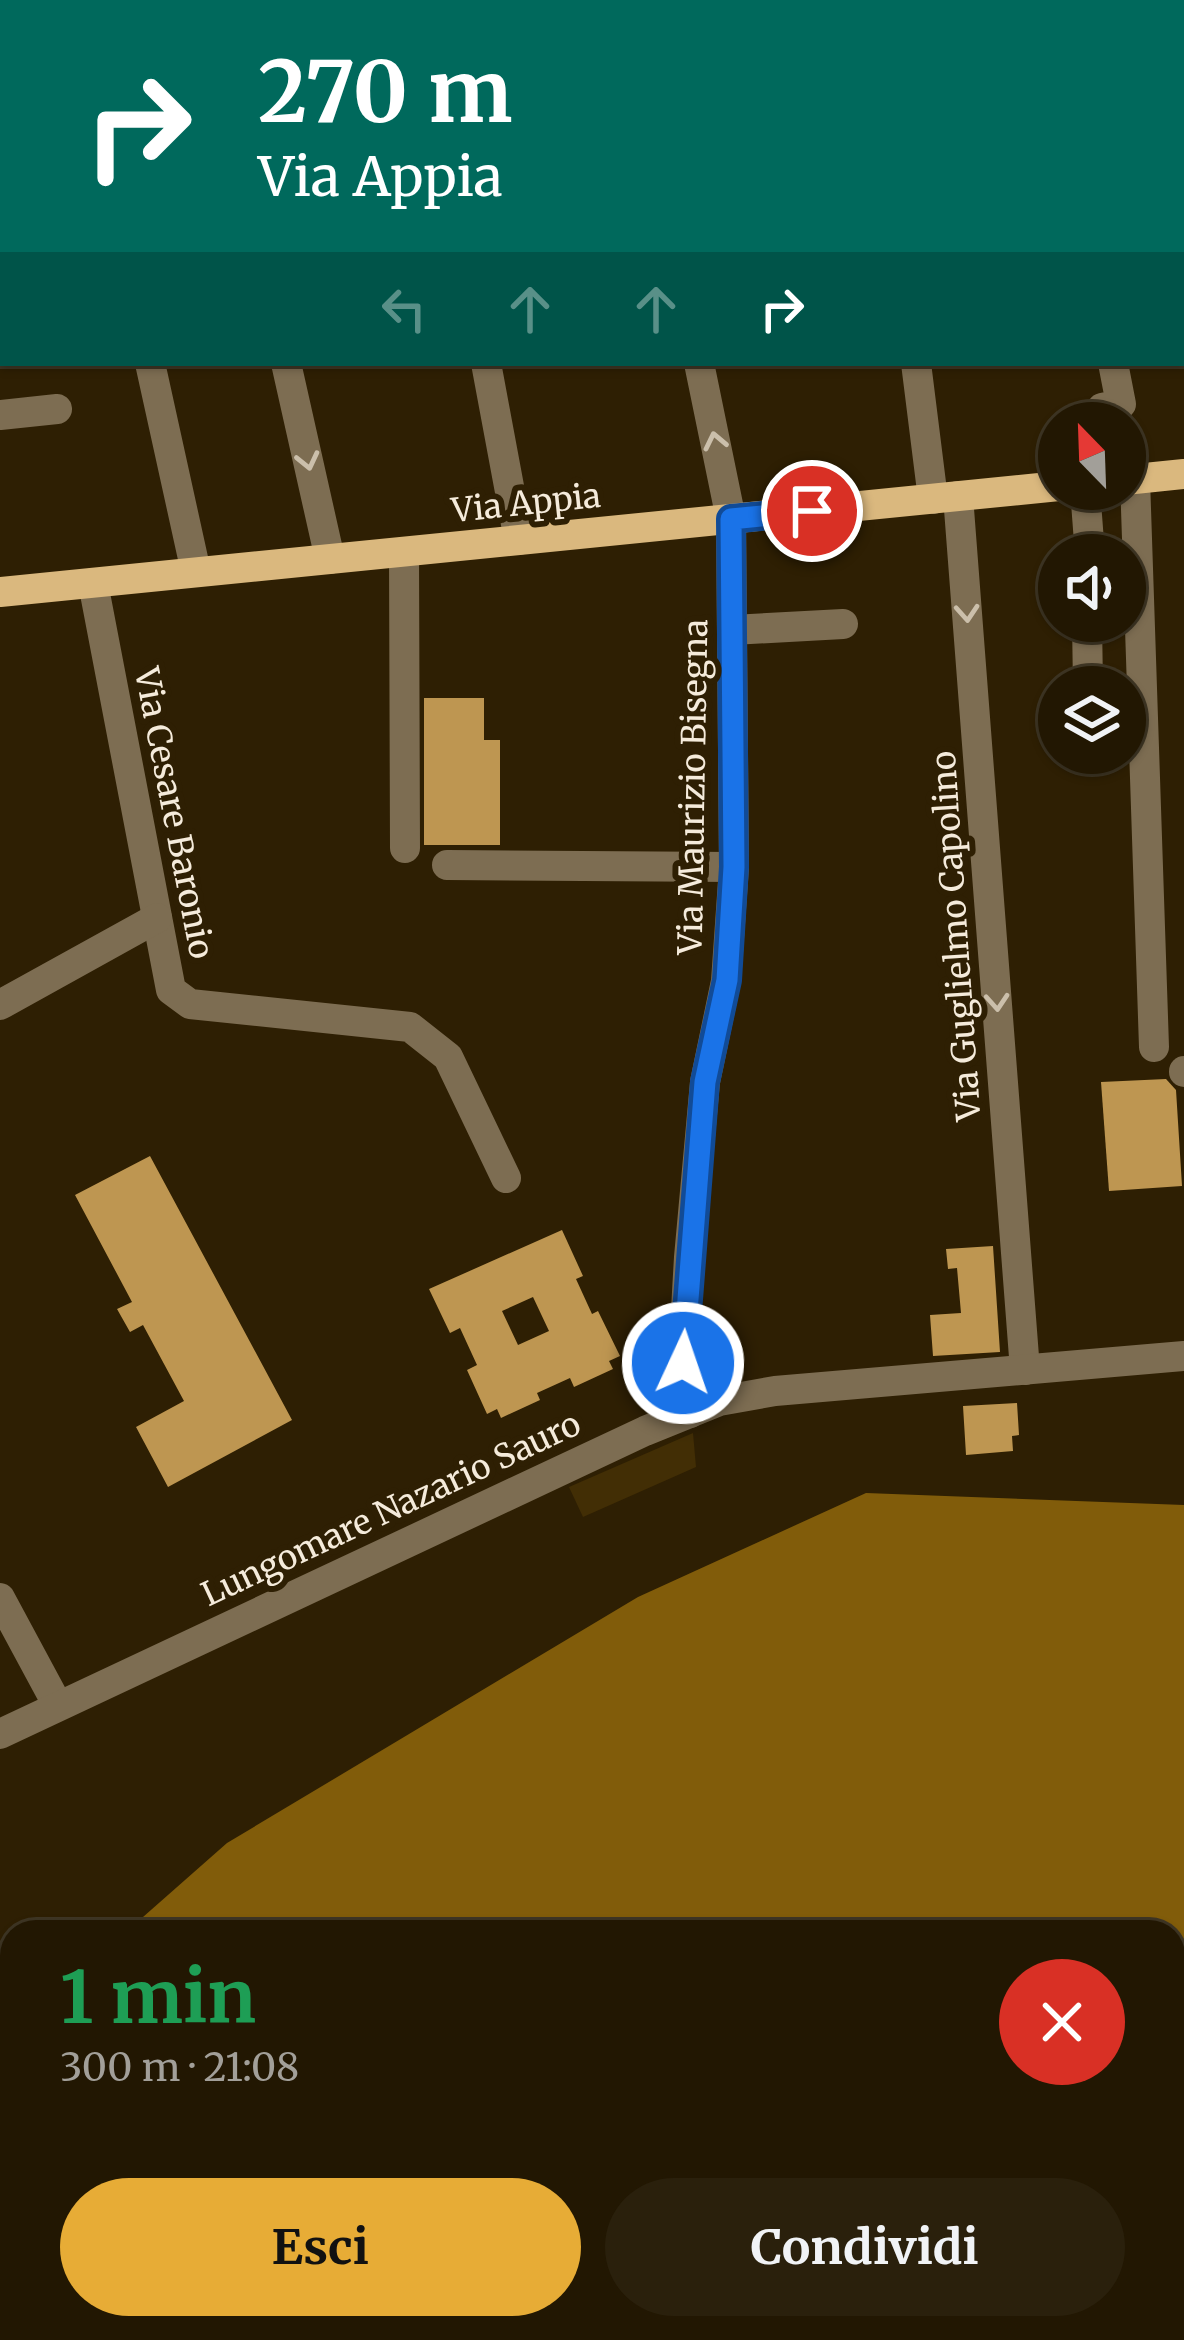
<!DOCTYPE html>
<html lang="it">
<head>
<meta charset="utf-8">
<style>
  :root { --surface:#221702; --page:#2a200c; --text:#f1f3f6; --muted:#a29f99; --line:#3f3624; --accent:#e7ac36 }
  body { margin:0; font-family:Merriweather,serif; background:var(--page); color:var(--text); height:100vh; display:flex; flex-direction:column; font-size:45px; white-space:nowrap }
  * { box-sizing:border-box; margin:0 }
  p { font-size:39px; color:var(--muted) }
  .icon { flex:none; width:66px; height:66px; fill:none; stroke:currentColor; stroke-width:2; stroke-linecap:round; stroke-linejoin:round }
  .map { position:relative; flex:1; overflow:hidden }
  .side { position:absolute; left:0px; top:1920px; width:1185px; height:420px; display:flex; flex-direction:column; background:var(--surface); border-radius:36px 36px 0 0; box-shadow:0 3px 9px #0004,0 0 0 3px var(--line) }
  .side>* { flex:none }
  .banner { position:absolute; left:0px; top:0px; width:1185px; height:366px; box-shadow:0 3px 9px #0004,0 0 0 3px var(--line); background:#00695c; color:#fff; overflow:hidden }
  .needle { width:78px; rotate:337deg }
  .buttons { position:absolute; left:1038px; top:402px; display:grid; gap:24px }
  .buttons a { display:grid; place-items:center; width:108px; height:108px; border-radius:50%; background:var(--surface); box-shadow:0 3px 9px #0004,0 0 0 3px var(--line); font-size:60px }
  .pin { position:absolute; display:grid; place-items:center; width:102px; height:102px; color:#fff; margin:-51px; border:6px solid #fff; border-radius:50%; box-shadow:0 3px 12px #0007 }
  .me { position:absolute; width:132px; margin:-66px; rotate:3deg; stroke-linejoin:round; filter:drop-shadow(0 0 9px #0008) }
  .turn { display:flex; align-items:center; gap:42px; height:252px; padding:0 60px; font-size:54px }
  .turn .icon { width:156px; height:156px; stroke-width:2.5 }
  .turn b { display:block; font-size:84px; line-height:102px }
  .lanes { display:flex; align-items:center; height:114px; padding:0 60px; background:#0003; justify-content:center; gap:60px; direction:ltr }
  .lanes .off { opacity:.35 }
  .round { display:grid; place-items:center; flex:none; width:126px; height:126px; border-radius:63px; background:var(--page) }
  .head { display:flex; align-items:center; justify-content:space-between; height:204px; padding:0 60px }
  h1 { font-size:72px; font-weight:700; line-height:90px; color:#1e9e55 }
  .action { display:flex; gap:24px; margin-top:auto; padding:24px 60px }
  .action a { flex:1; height:138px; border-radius:72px; background:var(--accent); color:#111; font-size:48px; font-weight:700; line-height:138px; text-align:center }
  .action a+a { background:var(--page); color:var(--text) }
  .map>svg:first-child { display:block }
  .green { fill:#422e05 }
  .water { fill:#815c0a }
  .building { fill:#be9651; fill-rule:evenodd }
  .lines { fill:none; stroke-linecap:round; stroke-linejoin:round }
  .minor { stroke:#7d6d52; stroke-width:30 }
  .major { stroke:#dab87e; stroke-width:30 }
  .oneway { stroke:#cbbfab }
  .route-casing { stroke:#114b97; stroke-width:30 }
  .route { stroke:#1a73e8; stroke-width:21 }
  .labels { text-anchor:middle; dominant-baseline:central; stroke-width:12; stroke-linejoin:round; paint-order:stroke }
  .street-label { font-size:33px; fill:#f5ebdb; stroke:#2e1f03 }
</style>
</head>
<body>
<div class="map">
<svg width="1184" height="2340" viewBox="0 0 1184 2340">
  <rect width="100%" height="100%" fill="#2e1f03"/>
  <!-- green -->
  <path class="green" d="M693,1433L696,1467L583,1517L569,1487Z"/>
  <!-- water -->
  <path class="water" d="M866,1493L1184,1505V2340H0V2043L12,2032V2328H1173V1932H126L227,1843L638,1597Z"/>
  <!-- building -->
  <g class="building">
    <path d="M424,698H484V740H500V845H424Z"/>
    <path d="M1166,1079L1176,1090L1182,1186L1109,1191L1101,1082Z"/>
    <path d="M150,1156L292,1420L168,1487L136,1427L184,1401L143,1325L130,1332L117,1309L132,1302L75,1195Z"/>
    <path d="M562,1230L583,1276L576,1279L592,1314L598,1311L620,1356L609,1361L613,1369L574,1387L570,1378L537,1393L540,1400L501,1418L497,1409L487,1414L467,1370L477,1365L460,1328L450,1333L429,1289ZM533,1297L549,1331L518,1345L502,1311Z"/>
    <path d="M993,1246L1000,1352L933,1356L930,1315L961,1313L957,1268L948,1269L946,1249Z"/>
    <path d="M1017,1403L1019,1435L1012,1436L1013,1451L966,1455L963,1406Z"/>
  </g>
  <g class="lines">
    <!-- minor -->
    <g class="minor">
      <path d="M118,0L119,3"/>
      <path d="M205,0V3"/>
      <path d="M790,0V3"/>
      <path d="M912,0L913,3"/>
      <path d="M0,78H3"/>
      <path d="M150,363L196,572"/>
      <path d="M286,363L330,559"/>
      <path d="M486,363L519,540"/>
      <path d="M916,363L933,499"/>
      <path d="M1102,408L1121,404L1113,363"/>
      <path d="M0,415L57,409"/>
      <path d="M1135,479L1154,1047"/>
      <path d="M1085,489L1090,555"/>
      <path d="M958,496L1025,1370"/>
      <path d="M404,552L405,848"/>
      <path d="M93,583L171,990L190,1004L410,1027L448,1057L506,1178"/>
      <path d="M1087,621L1088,687"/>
      <path d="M732,630L843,624"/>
      <path d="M447,865L734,867"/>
      <path d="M0,1005L157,918"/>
      <path d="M1184,1071V1072"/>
      <path d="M690,1413L683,1363L689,1257L705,1082L726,981L734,867L731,519L699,363"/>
      <path d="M0,1598L57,1704"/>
      <path d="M0,1734L645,1431L719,1401L775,1391L1184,1356"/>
    </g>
    <!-- major -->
    <g class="major">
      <path d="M1125,480L1184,474"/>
      <path d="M0,592L1059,486"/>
    </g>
  </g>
  <!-- one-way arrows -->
  <defs><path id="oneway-chevron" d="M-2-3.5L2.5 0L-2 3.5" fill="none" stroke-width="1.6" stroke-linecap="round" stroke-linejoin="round" transform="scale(3)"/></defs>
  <g class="oneway">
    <use href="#oneway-chevron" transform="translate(715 441) rotate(-102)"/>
    <use href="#oneway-chevron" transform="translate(308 461) rotate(77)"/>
    <use href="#oneway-chevron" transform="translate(967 613) rotate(86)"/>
    <use href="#oneway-chevron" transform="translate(997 1002) rotate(86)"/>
  </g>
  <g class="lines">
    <!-- route casing -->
    <g class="route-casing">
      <path id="route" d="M683,1363L705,1082L727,980L734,867L731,519L812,511"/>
    </g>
    <!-- route -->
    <use href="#route" class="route"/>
  </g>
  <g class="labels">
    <!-- street labels -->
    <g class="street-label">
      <text transform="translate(526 503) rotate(-6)">Via Appia</text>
      <text transform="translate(693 787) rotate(-89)">Via Maurizio Bisegna</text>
      <text transform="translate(174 813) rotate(79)">Via Cesare Baronio</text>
      <text transform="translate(956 936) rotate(-94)">Via Guglielmo Capolino</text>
      <text transform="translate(391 1509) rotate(-25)">Lungomare Nazario Sauro</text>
    </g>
  </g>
</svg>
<div class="buttons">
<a><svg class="needle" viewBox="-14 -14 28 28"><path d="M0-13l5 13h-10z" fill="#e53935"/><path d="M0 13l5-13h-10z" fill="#a29f99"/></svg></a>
<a><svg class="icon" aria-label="sound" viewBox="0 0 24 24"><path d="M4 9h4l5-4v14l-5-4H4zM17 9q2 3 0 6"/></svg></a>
<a><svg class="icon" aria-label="layers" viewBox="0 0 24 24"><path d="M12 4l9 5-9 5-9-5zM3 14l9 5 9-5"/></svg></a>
</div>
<div class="pin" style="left:812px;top:511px;background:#d93025"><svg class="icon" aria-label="arrive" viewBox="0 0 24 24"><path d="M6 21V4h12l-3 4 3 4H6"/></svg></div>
<svg class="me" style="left:683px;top:1363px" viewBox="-20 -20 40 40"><circle r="17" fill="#1a73e8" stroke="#fff" stroke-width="3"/><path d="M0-11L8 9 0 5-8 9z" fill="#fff"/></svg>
<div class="banner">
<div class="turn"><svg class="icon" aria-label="right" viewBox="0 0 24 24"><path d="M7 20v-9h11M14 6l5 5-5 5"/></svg><div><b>270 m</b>Via Appia</div></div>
<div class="lanes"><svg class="icon off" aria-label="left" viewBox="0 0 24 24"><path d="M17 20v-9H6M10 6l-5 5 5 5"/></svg><svg class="icon off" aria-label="ahead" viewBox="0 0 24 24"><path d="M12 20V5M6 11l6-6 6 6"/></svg><svg class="icon off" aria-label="ahead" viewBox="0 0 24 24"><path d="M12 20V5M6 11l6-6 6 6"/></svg><svg class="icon" aria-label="right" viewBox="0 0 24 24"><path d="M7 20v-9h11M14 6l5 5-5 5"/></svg></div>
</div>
<section class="side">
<div class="head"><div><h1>1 min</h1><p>300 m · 21:08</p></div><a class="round" style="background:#d93025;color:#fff"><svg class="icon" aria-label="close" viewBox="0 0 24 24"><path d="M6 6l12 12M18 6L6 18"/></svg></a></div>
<div class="action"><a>Esci</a><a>Condividi</a></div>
</section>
</div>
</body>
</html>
